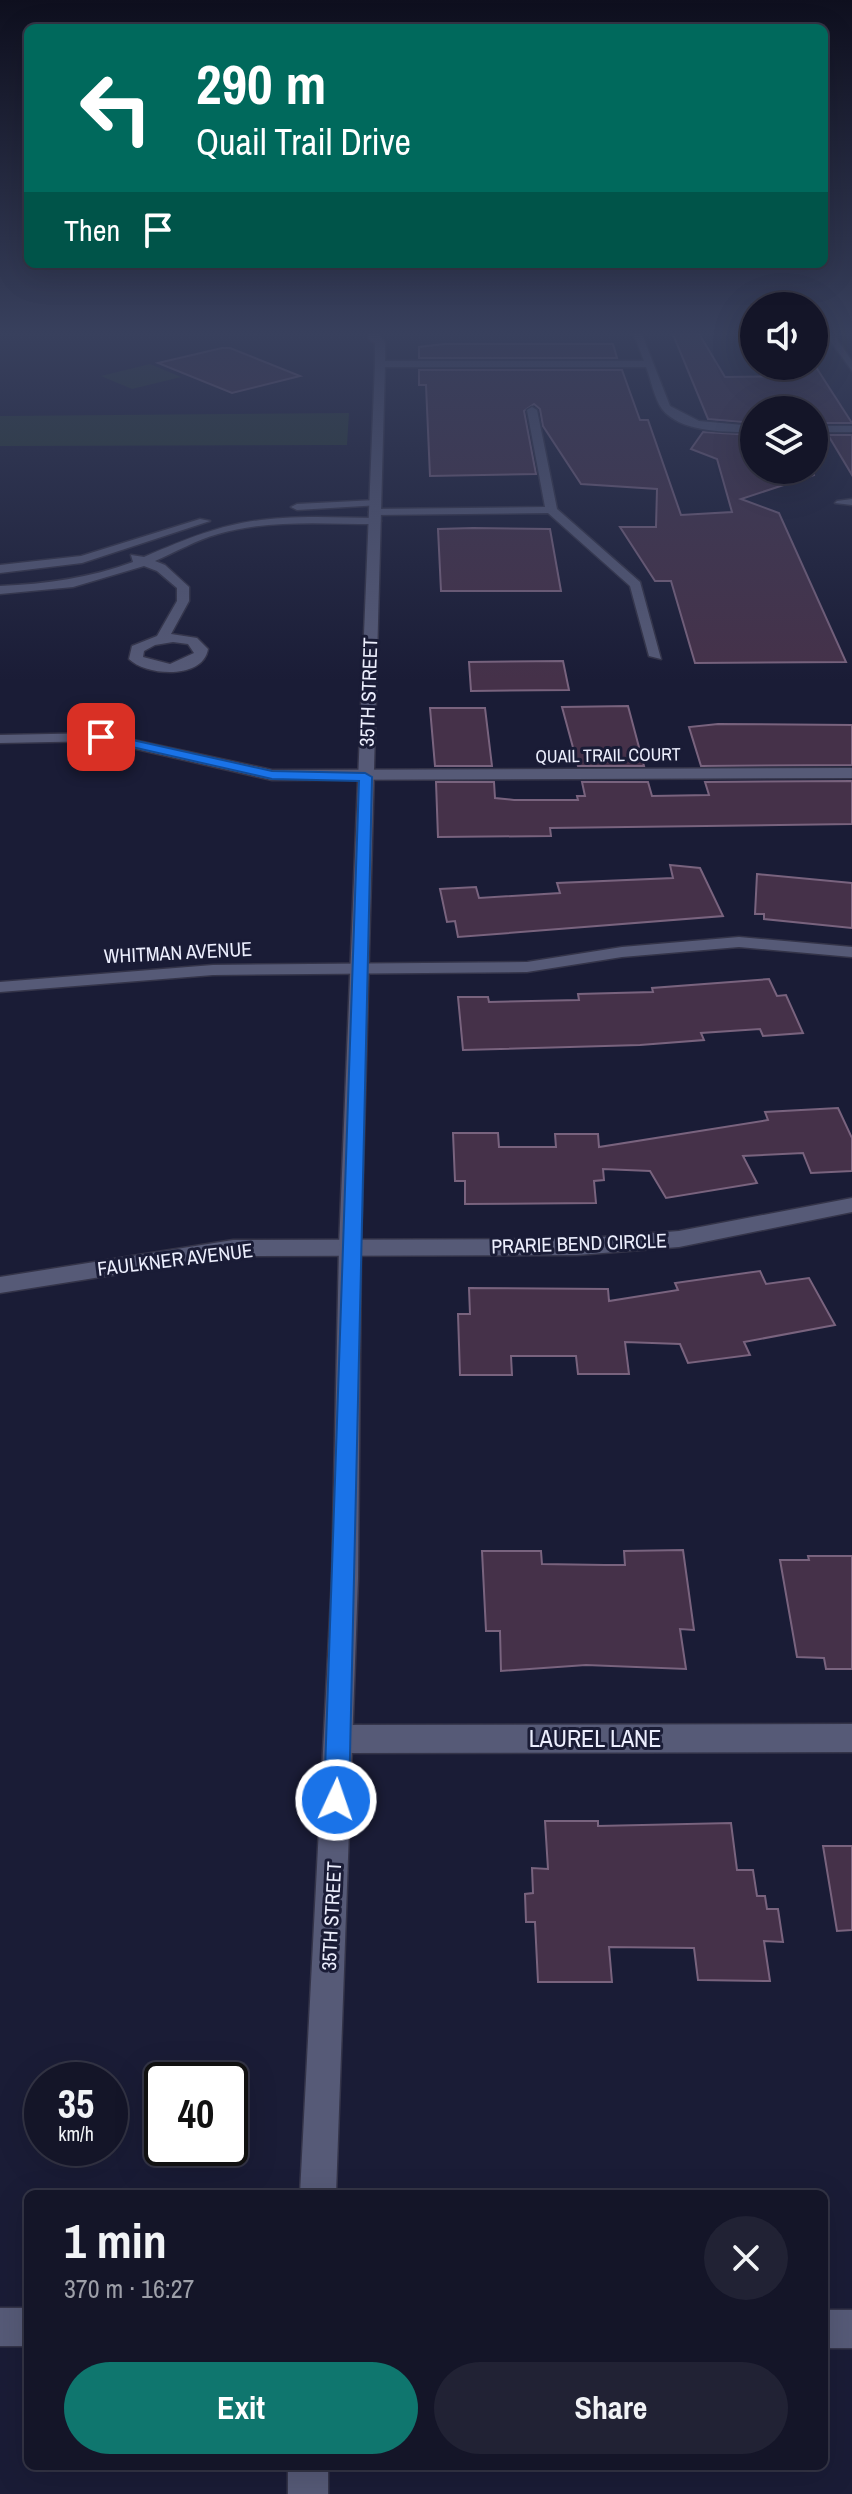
<!DOCTYPE html>
<html lang="en">
<head>
<meta charset="utf-8">
<style>
  :root { --surface:#141528; --page:#212234; --text:#f1f3f6; --muted:#9d9fa8; --line:#333445; --accent:#0f766e }
  body { margin:0; font-family:"Archivo Narrow",sans-serif; background:var(--page); color:var(--text); height:100vh; display:flex; flex-direction:column; font-size:30px; white-space:nowrap }
  * { box-sizing:border-box; margin:0 }
  p { font-size:26px; color:var(--muted) }
  .icon { flex:none; width:44px; height:44px; fill:none; stroke:currentColor; stroke-width:2; stroke-linecap:round; stroke-linejoin:round }
  .map { position:relative; flex:1; overflow:hidden }
  .drawer { position:absolute; left:24px; top:2190px; width:804px; height:280px; display:flex; flex-direction:column; background:var(--surface); border-radius:12px; box-shadow:0 8px 32px #0002,0 0 0 2px var(--line) }
  .drawer>* { flex:none }
  .guide { position:absolute; left:24px; top:24px; width:804px; height:244px; border-radius:12px; box-shadow:0 8px 32px #0002,0 0 0 2px var(--line); background:#00695c; color:#fff; overflow:hidden }
  .fabs { position:absolute; left:740px; top:292px; display:grid; gap:16px }
  .fabs a { display:grid; place-items:center; width:88px; height:88px; border-radius:50%; background:var(--surface); box-shadow:0 8px 32px #0002,0 0 0 2px var(--line); font-size:40px }
  .speed { position:absolute; left:24px; top:2062px; display:flex; gap:16px; font-size:40px; font-weight:700; text-align:center }
  .speed>* { display:grid; place-content:center; width:104px; height:104px; border-radius:50%; background:var(--surface); box-shadow:0 8px 32px #0002,0 0 0 2px var(--line); line-height:1 }
  .speed small { font-size:20px; font-weight:400 }
  .speed .limit { border:4px solid #111; border-radius:12px; background:#fff; color:#111 }
  .pin { position:absolute; display:grid; place-items:center; width:68px; height:68px; color:#fff; margin:-34px; border-radius:16px; box-shadow:0 4px 12px #0006 }
  .me { position:absolute; width:88px; margin:-44px; rotate:3deg; stroke-linejoin:round; filter:drop-shadow(0 0 6px #0008) }
  .turn { display:flex; align-items:center; gap:28px; height:168px; padding:0 40px; font-size:36px }
  .turn .icon { width:104px; height:104px; stroke-width:2.5 }
  .turn b { display:block; font-size:56px; line-height:68px }
  .then { display:flex; align-items:center; height:76px; padding:0 40px; background:#0003; gap:16px; font-size:30px }
  .round { display:grid; place-items:center; flex:none; width:84px; height:84px; border-radius:42px; background:var(--page) }
  .head { display:flex; align-items:center; justify-content:space-between; height:136px; padding:0 40px }
  h1 { font-size:48px; font-weight:800; line-height:60px }
  .button { display:flex; gap:16px; margin-top:auto; padding:16px 40px }
  .button a { flex:1; height:92px; border-radius:48px; background:var(--accent); color:#fff; font-size:32px; font-weight:800; line-height:92px; text-align:center }
  .button a+a { background:var(--page); color:var(--text) }
  .map>svg:first-child { display:block }
  .green { fill:#263a30 }
  .building { fill:#453149; stroke:#79637e; stroke-width:2 }
  .lines { fill:none; stroke-linecap:round; stroke-linejoin:round }
  .minor-casing { stroke:#343449; stroke-width:3 }
  .tertiary-casing { stroke:#343449; stroke-width:3 }
  .minor { fill:#565a77; fill-rule:evenodd }
  .tertiary { fill:#565a77; fill-rule:evenodd }
  .route { fill:#1a73e8; stroke:#114b97; stroke-width:2 }
  .labels { text-anchor:middle; dominant-baseline:central; stroke-width:6; stroke-linejoin:round; paint-order:stroke }
  .far-street-label { font-size:18px; fill:#eceefd; stroke:#1a1c36 }
  .street-label { font-size:20px; fill:#eceefd; stroke:#1a1c36 }
  .near-street-label { font-size:24px; fill:#eceefd; stroke:#1a1c36 }
</style>
</head>
<body>
<div class="map">
<svg width="852" height="2494" viewBox="0 0 852 2494">
  <rect width="100%" height="100%" fill="#1a1c36"/>
  <!-- green -->
  <g class="green">
    <path d="M150,364L181,377L132,389L101,376Z"/>
    <path d="M349,413L347,445L0,446V416Z"/>
  </g>
  <!-- building -->
  <g class="building">
    <path d="M672,332H698L725,377L793,376L787,366L814,364L852,423H821L812,409H754V423L708,419Z"/>
    <path d="M444,344H613L617,358H419V347Z"/>
    <path d="M222,348H230L300,376L232,393L158,363Z"/>
    <path d="M419,370H622L640,420H648L681,515L732,512L717,459L691,449L703,432L754,435V470H813L814,475L741,499L779,513L846,662L695,663L671,581H655L620,527H656L657,489L581,484L543,426L540,409L534,404L524,411L536,474L430,476L426,385H419Z"/>
    <path d="M828,435H852V475Z"/>
    <path d="M473,528L550,529L561,591H441L438,529Z"/>
    <path d="M563,661L569,690L471,691L469,662Z"/>
    <path d="M628,706L644,766H578L562,707Z"/>
    <path d="M430,708H485L492,766H435Z"/>
    <path d="M718,724L852,725V765L701,766L689,727Z"/>
    <path d="M852,781V824L550,828L551,836L438,837L436,782H494L495,798L514,800H578L577,796H585L582,782H648L652,796L709,795L705,782Z"/>
    <path d="M670,865L700,868L723,916L458,937L455,921L447,922L440,889L476,887L479,898L560,893L557,883L673,878Z"/>
    <path d="M757,874L852,883V928L764,919V914H755Z"/>
    <path d="M769,979L777,996L786,995L803,1033L763,1036L760,1029L701,1033L704,1040L640,1045L463,1050L458,997H488L489,1002L579,1000L578,994L653,992L652,988Z"/>
    <path d="M838,1108L852,1138V1171L811,1173L803,1153L743,1156L757,1183L666,1198L650,1171L603,1169L604,1180L594,1181L596,1203L465,1204V1181H455L453,1133H498L499,1147H556L555,1134H598L599,1147L768,1120L765,1112Z"/>
    <path d="M760,1271L766,1284L809,1278L835,1325L744,1342L750,1355L688,1363L680,1344L625,1342L629,1374H578L576,1356H511L512,1375H460L458,1314H470L469,1288L608,1289L609,1301L678,1290L675,1283Z"/>
    <path d="M683,1550L694,1630L680,1629L686,1669L586,1665L501,1671L500,1631H486L482,1551H541L542,1564L605,1565H625L624,1551Z"/>
    <path d="M808,1556H852V1669H826L824,1658L797,1657L780,1560H809Z"/>
    <path d="M545,1821H598V1826L731,1823L737,1870H753L757,1896H765L767,1909H778L783,1942L764,1941L770,1981L698,1980L694,1948L609,1947L612,1982H538L535,1922H526L525,1894L533,1893L532,1868L548,1869Z"/>
    <path d="M823,1846H852V1930L837,1931Z"/>
  </g>
  <g class="lines">
    <!-- minor casing -->
    <g class="minor-casing">
      <g id="minor">
        <path d="M633,332H641L670,406L699,421L754,426V432C727,432 681,433 662,409C654,398 651,379 646,367H380L375,364L380,361H644Z"/>
        <path d="M824,332H832L852,361V371Z"/>
        <path d="M532,407L537,410L557,509L640,582L661,659L649,656L630,586L548,513L375,515L369,512L375,509L545,507L527,410Z"/>
        <rect x="814" y="426" width="38" height="6"/>
        <path d="M852,499V505L835,503L837,501Z"/>
        <path d="M376,500L380,505L297,510L291,507L297,504Z"/>
        <path d="M317,517L375,518L381,521L375,524C324,524 268,519 218,534C196,540 176,552 155,561L165,565L189,587V601L171,634L197,638L208,649C203,680 146,676 129,659L132,646L157,636L177,601V588L157,571L144,566L73,587L0,594V586C46,584 90,578 133,562L131,555L144,557C212,528 242,517 317,517ZM173,642L188,644L194,653L170,664L143,657L144,651L155,645Z"/>
        <path d="M200,519L210,521L82,563L0,573V565L81,556Z"/>
        <path d="M101,733L272,770L852,768V778L272,780L101,741L0,743V735Z"/>
        <path d="M739,937L852,947V957L739,947L622,957L527,972L213,975L0,992V982L213,965L527,962L622,947Z"/>
        <path d="M852,1198V1212L679,1247L577,1255L233,1256L0,1293V1277L233,1240L577,1239L679,1231Z"/>
        <path d="M852,1724V1752L339,1753L329,1749L324,1739L329,1729L339,1725Z"/>
        <rect x="824" y="2310" width="28" height="38"/>
      </g>
    </g>
    <!-- tertiary casing -->
    <g class="tertiary-casing">
      <g id="tertiary">
        <path d="M368,332H376L385,342V364L361,1247L358,1578L336,2194H300L332,1578L339,1247L375,364V343L369,340Z"/>
        <rect x="0" y="2308" width="28" height="38"/>
        <rect x="288" y="2466" width="40" height="28"/>
      </g>
    </g>
    <!-- minor -->
    <use href="#minor" class="minor"/>
    <!-- tertiary -->
    <use href="#tertiary" class="tertiary"/>
  </g>
  <!-- sky -->
  <linearGradient id="sky" x2="0" y2="1"><stop stop-color="#0e0f1e"/><stop offset="0.49" stop-color="#38405d"/><stop offset="1" stop-color="#38405d" stop-opacity="0"/></linearGradient>
  <rect width="852" height="681" fill="url(#sky)"/>
  <!-- route -->
  <path class="route" d="M101,733L272,771L365,773L372,777L349,1800L345,1808L336,1812L327,1808L324,1800L359,781L272,779L97,739V734Z"/>
  <g class="labels">
    <!-- far-street labels -->
    <g class="far-street-label">
      <text transform="translate(608 755) rotate(-1)">QUAIL TRAIL COURT</text>
    </g>
    <!-- street labels -->
    <g class="street-label">
      <text transform="translate(368 692) rotate(-88)">35TH STREET</text>
      <text transform="translate(178 952) rotate(-3)">WHITMAN AVENUE</text>
      <text transform="translate(579 1243) rotate(-2)">PRARIE BEND CIRCLE</text>
      <text transform="translate(175 1259) rotate(-7)">FAULKNER AVENUE</text>
      <text transform="translate(331 1916) rotate(-87)">35TH STREET</text>
    </g>
    <!-- near-street labels -->
    <g class="near-street-label">
      <text x="595" y="1738">LAUREL LANE</text>
    </g>
  </g>
</svg>
<div class="fabs">
<a><svg class="icon" aria-label="sound" viewBox="0 0 24 24"><path d="M4 9h4l5-4v14l-5-4H4zM17 9q2 3 0 6"/></svg></a>
<a><svg class="icon" aria-label="layers" viewBox="0 0 24 24"><path d="M12 4l9 5-9 5-9-5zM3 14l9 5 9-5"/></svg></a>
</div>
<div class="speed"><div>35<small>km/h</small></div><div class="limit">40</div></div>
<div class="pin" style="left:101px;top:737px;background:#d93025"><svg class="icon" aria-label="arrive" viewBox="0 0 24 24"><path d="M6 21V4h12l-3 4 3 4H6"/></svg></div>
<svg class="me" style="left:336px;top:1800px" viewBox="-20 -20 40 40"><circle r="17" fill="#1a73e8" stroke="#fff" stroke-width="3"/><path d="M0-11L8 9 0 5-8 9z" fill="#fff"/></svg>
<div class="guide">
<div class="turn"><svg class="icon" aria-label="left" viewBox="0 0 24 24"><path d="M17 20v-9H6M10 6l-5 5 5 5"/></svg><div><b>290 m</b>Quail Trail Drive</div></div>
<div class="then">Then<svg class="icon" aria-label="arrive" viewBox="0 0 24 24"><path d="M6 21V4h12l-3 4 3 4H6"/></svg></div>
</div>
<section class="drawer">
<div class="head"><div><h1>1 min</h1><p>370 m · 16:27</p></div><a class="round"><svg class="icon" aria-label="close" viewBox="0 0 24 24"><path d="M6 6l12 12M18 6L6 18"/></svg></a></div>
<div class="button"><a>Exit</a><a>Share</a></div>
</section>
</div>
</body>
</html>
